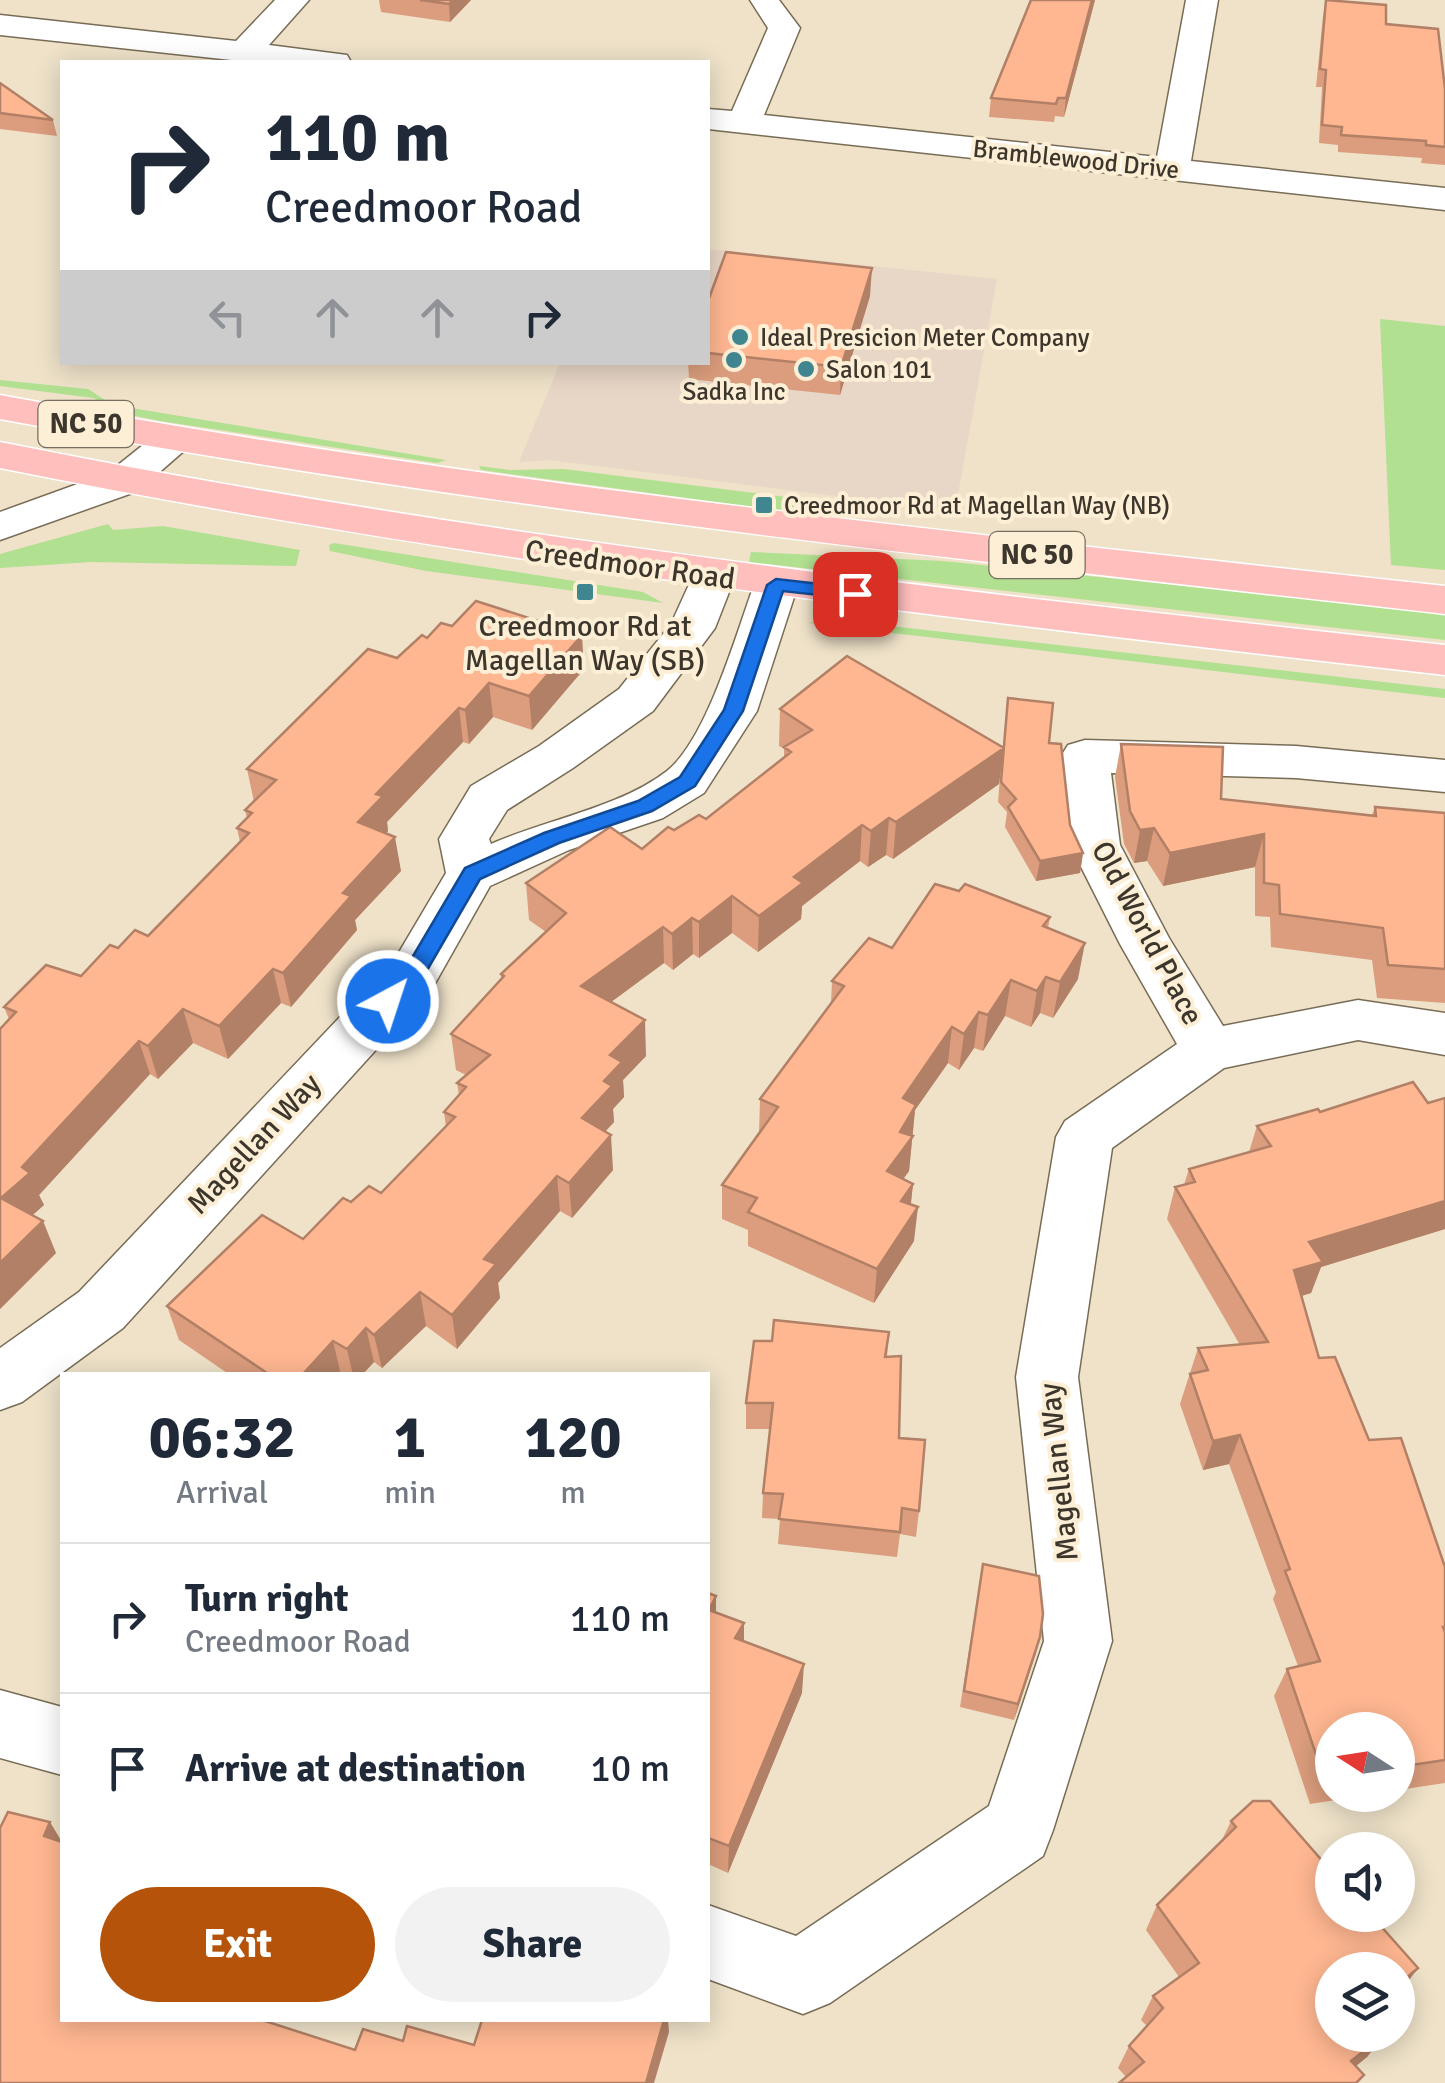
<!DOCTYPE html>
<html lang="en">
<head>
<meta charset="utf-8">
<style>
  :root { --surface:#fff; --page:#f2f2f3; --text:#1f2937; --muted:#747a83; --line:#e0e1e3; --accent:#b45309 }
  body { margin:0; font-family:Signika,sans-serif; background:var(--page); color:var(--text); height:100vh; display:flex; flex-direction:column; font-size:38px; white-space:nowrap }
  * { box-sizing:border-box; margin:0 }
  p { font-size:32px; color:var(--muted) }
  .icon { flex:none; width:55px; height:55px; fill:none; stroke:currentColor; stroke-width:2; stroke-linecap:round; stroke-linejoin:round }
  .map { position:relative; flex:1; overflow:hidden }
  .sheet { position:absolute; left:60px; top:1372px; width:650px; height:650px; display:flex; flex-direction:column; background:var(--surface); border-radius:0px; box-shadow:0 5px 25px #0003 }
  .sheet>* { flex:none }
  .top-card { position:absolute; left:60px; top:60px; width:650px; height:305px; border-radius:0px; box-shadow:0 5px 25px #0003; background:#fff; color:var(--text); overflow:hidden }
  .needle { width:65px; rotate:282deg }
  .tools { position:absolute; left:1315px; top:1712px; display:grid; gap:20px }
  .tools a { display:grid; place-items:center; width:100px; height:100px; border-radius:50%; background:var(--surface); box-shadow:0 5px 25px #0003; font-size:50px }
  .pin { position:absolute; display:grid; place-items:center; width:85px; height:85px; color:#fff; margin:-42px; border-radius:20px; box-shadow:0 5px 15px #0006 }
  .me { position:absolute; width:110px; margin:-55px; rotate:40deg; stroke-linejoin:round; filter:drop-shadow(0 0 8px #0008) }
  .turn { display:flex; align-items:center; gap:35px; height:210px; padding:0 40px; font-size:45px }
  .turn .icon { width:130px; height:130px; stroke-width:2.5 }
  .turn b { display:block; font-size:70px; line-height:85px }
  .lanes { display:flex; align-items:center; height:95px; padding:0 40px; background:#0003; justify-content:center; gap:50px; direction:ltr }
  .lanes .off { opacity:.35 }
  .eta { display:flex; justify-content:space-evenly; align-items:center; height:170px; text-align:center }
  .eta b { font-size:60px; font-weight:700; line-height:70px }
  .button { display:flex; gap:20px; margin-top:auto; padding:20px 40px }
  .button a { flex:1; height:115px; border-radius:60px; background:var(--accent); color:#fff; font-size:40px; font-weight:700; line-height:115px; text-align:center }
  .button a+a { background:var(--page); color:var(--text) }
  ul { padding:0; list-style:none }
  li { display:flex; align-items:center; gap:30px; height:150px; padding:0 40px; border-top:2px solid var(--line) }
  li div { flex:1 }
  li b { display:block; font-size:38px }
  li em { font-style:normal }
  .map>svg:first-child { display:block }
  .commercial { fill:#e8d6c6 }
  .green { fill:#b1e091 }
  .lines { fill:none; stroke-linecap:round; stroke-linejoin:round }
  .minor-casing { stroke:#786c56; stroke-width:3 }
  .major-casing { stroke:#fff; stroke-width:3 }
  .minor { fill:#fff; fill-rule:evenodd }
  .major { fill:#febfbd; fill-rule:evenodd }
  .wall { fill:#db9d7d }
  .shaded-wall { fill:#b28066 }
  .building { fill:#ffb791; stroke:#b28066; stroke-width:2.5 }
  .route { fill:#1a73e8; stroke:#114b97; stroke-width:2.5 }
  .poi-dot { fill:#408690; stroke:#fdefd6; stroke-width:4 }
  .labels { text-anchor:middle; dominant-baseline:central; stroke-width:8; stroke-linejoin:round; paint-order:stroke }
  .far-street-label { font-size:25px; fill:#3c362c; stroke:#fdefd6 }
  .far-poi-label { font-size:25px; fill:#3c362c; stroke:#fdefd6; text-anchor:start }
  .shield { fill:#fdefd6; stroke:#766e5f; stroke-width:2.5 }
  .shield-label { font-size:28px; font-weight:bold; fill:#3c362c }
  .street-label { font-size:30px; fill:#3c362c; stroke:#fdefd6 }
  .poi-label { font-size:30px; fill:#3c362c; stroke:#fdefd6 }
</style>
</head>
<body>
<div class="map">
<svg width="1445" height="2083" viewBox="0 0 1445 2083">
  <rect width="100%" height="100%" fill="#efe2c9"/>
  <!-- commercial -->
  <path class="commercial" d="M708,249L997,279L955,511L550,460L519,462L560,363L708,362Z"/>
  <!-- green -->
  <g class="green">
    <path d="M1380,319L1445,326V570L1391,565Z"/>
    <path d="M0,380L88,389L113,405L446,460L437,463L160,421L126,414L93,398L0,386Z"/>
    <path d="M479,466L510,470L564,469L849,505L854,510L845,515H811L481,470Z"/>
    <path d="M108,524L113,530L163,526L300,550L296,566L91,562L0,568V554Z"/>
    <path d="M334,543L643,592L663,603L426,571L330,551L329,545Z"/>
    <path d="M751,552L943,561L1445,613V640L749,562Z"/>
    <path d="M829,619L1445,689V698L808,623Z"/>
  </g>
  <g class="lines">
    <!-- minor casing -->
    <g class="minor-casing">
      <g id="minor">
        <path d="M275,0H309L269,45L347,55L351,62H250L0,35V15L236,41Z"/>
        <path d="M750,0H779L800,28L764,115L1157,157L1186,0H1218L1191,161L1445,188V210L708,129V109L732,111L768,28Z"/>
        <path d="M173,430L188,433L194,442L138,491L0,540V512L108,473L158,433Z"/>
        <path d="M713,563L729,567L735,577L715,628L653,711L573,768L507,810L489,839L491,844C545,820 621,807 667,771C707,739 736,634 754,585L760,575L776,571L792,575L798,585L757,711L704,793L663,818L569,850L490,886L433,987L123,1328L22,1402L0,1410V1348L79,1292L395,959L446,873L439,839L471,786L539,746L619,689L671,624L697,567Z"/>
        <path d="M1085,740L1296,746L1445,760V792L1296,778L1111,773L1120,845L1169,938L1223,1026L1358,1000L1445,1013V1055L1358,1040L1224,1068L1112,1148L1078,1377L1112,1641L1053,1830L1043,1856L830,2003L803,2014L708,1979V1905L796,1936L989,1806L1044,1641L1016,1377L1056,1137L1065,1121L1177,1044L1120,944L1070,845L1061,756L1068,745Z"/>
        <path d="M0,1690L62,1707V1775L0,1758Z"/>
      </g>
    </g>
    <!-- major casing -->
    <g class="major-casing">
      <g id="major">
        <path d="M0,395C479,484 961,533 1445,586V614C961,559 478,509 0,419Z"/>
        <path d="M0,442C478,538 961,592 1445,645V675C961,620 478,564 0,468Z"/>
      </g>
    </g>
    <!-- minor -->
    <use href="#minor" class="minor"/>
    <!-- major -->
    <use href="#major" class="major"/>
  </g>
  <!-- wall -->
  <g class="wall">
    <path d="M379,0H471L450,22L381,12Z"/>
    <path d="M1095,0L1064,117L1055,116L1054,122L989,117L991,98Z"/>
    <path d="M1326,0L1386,24L1445,89V165L1421,163L1422,158L1338,152V145L1319,143L1322,87H1316L1323,16Z"/>
    <path d="M0,83L53,120L57,136L0,129Z"/>
    <path d="M870,296L840,395L689,379L688,362H708V301Z"/>
    <path d="M427,638L584,669L532,730L493,717L469,744L463,742L387,822L388,831L386,834L401,871L355,920L357,930L291,1007L281,1003L228,1059L193,1043L158,1079L150,1074L39,1195L44,1205L32,1215L56,1253L0,1309V1029L9,1019L4,1007L81,976L118,948L148,936L240,842L237,828L247,819L245,810L254,802L247,769L397,658Z"/>
    <path d="M1008,698L1049,743L1070,825L1083,853L1080,873L1036,881L1005,827L1007,812L998,802L1001,766L999,784L893,859L886,855L868,867L860,861L802,906L801,919L758,952L732,933L699,958L693,954L673,970L664,963L611,1002L646,1056L623,1080L624,1097L613,1109L614,1122L605,1132L613,1170L572,1218L560,1211L498,1283L500,1298L457,1349L426,1326L382,1368L374,1362L362,1375H230L179,1340L167,1306L303,1239L351,1202L381,1193L446,1127L444,1112L459,1095L457,1083L466,1075L456,1070L451,1034L501,979V974L546,932L529,920L526,883L642,849L674,830L706,819L784,757V749L779,746L780,709L1003,748Z"/>
    <path d="M1121,744L1221,799L1372,815L1375,807L1445,813V1003L1377,998L1372,960L1271,947L1270,917L1255,916V867L1163,886L1147,861L1134,863L1124,844L1115,777Z"/>
    <path d="M1050,917L1048,928L1078,979L1053,1018L1040,1013L1031,1027L1005,1016L983,1051L974,1048L959,1070L948,1063L915,1110L909,1171L903,1179L913,1184L911,1204L914,1241L874,1303L748,1246V1230L722,1219V1185L759,1133L760,1099L831,1003L832,981L892,948Z"/>
    <path d="M1320,1112L1445,1229L1321,1267L1311,1293L1302,1296L1319,1358L1445,1567V1783L1398,1790V1730H1332V1795H1368L1310,1804L1274,1696L1287,1669L1298,1666L1273,1599L1276,1592L1229,1464L1203,1470L1180,1404L1198,1348L1240,1345L1167,1219L1175,1187L1184,1185L1189,1169L1249,1152L1257,1126Z"/>
    <path d="M889,1332L887,1357L899,1438L919,1511L916,1537L900,1534L897,1557L778,1544L780,1519L762,1518L763,1493L770,1429H746V1403L772,1341Z"/>
    <path d="M980,1581L1040,1637L1014,1720L960,1707Z"/>
    <path d="M708,1593L716,1613L744,1623V1642L802,1693L728,1873L708,1864Z"/>
    <path d="M1253,1801H1270L1332,1872V1915H1371L1418,1968L1398,1995V1970H1332V2035H1384L1367,2057L1356,2066L1364,2075L1358,2083H1119L1126,2077L1118,2068L1129,2046L1147,2026L1141,2020L1153,1996L1179,1977L1146,1930L1157,1905L1221,1842L1231,1821Z"/>
  </g>
  <!-- shaded-wall -->
  <g class="shaded-wall">
    <path d="M453,0H471L450,22L449,4Z"/>
    <path d="M1092,0H1095L1064,117L1066,98Z"/>
    <path d="M872,268L870,296L840,395L841,367Z"/>
    <path d="M582,635L584,669L532,730L529,696Z"/>
    <path d="M489,683L493,717L469,744L465,710Z"/>
    <path d="M459,708L463,742L387,822L388,831L364,857L358,822L376,794Z"/>
    <path d="M1004,748L999,784L893,859L896,822Z"/>
    <path d="M889,818L886,855L868,867L871,831Z"/>
    <path d="M862,825L860,861L802,906L801,919L758,952L759,916L794,877Z"/>
    <path d="M1154,828L1147,861L1134,863L1140,830Z"/>
    <path d="M1264,834L1255,867L1163,886L1170,853Z"/>
    <path d="M395,837L401,871L355,920L357,930L291,1007L283,973L343,893Z"/>
    <path d="M1083,853L1080,873L1036,881L1040,861Z"/>
    <path d="M732,896V933L699,958V922Z"/>
    <path d="M692,918L693,954L673,970L672,934Z"/>
    <path d="M663,927L664,963L584,1022L581,986Z"/>
    <path d="M1085,943L1078,979L1053,1018L1060,982Z"/>
    <path d="M273,969L281,1003L228,1059L219,1026Z"/>
    <path d="M1046,977L1040,1013L1031,1027L1037,991Z"/>
    <path d="M1011,980L1005,1016L983,1051L988,1015Z"/>
    <path d="M183,1009L193,1043L158,1079L148,1046Z"/>
    <path d="M979,1012L974,1048L959,1070L964,1034Z"/>
    <path d="M645,1020L646,1056L623,1080L624,1097L613,1109L614,1122L585,1153L582,1118L604,1081L610,1055Z"/>
    <path d="M952,1027L948,1063L915,1110L909,1171L884,1206L887,1171L903,1098Z"/>
    <path d="M139,1041L150,1074L39,1195L44,1205L15,1231L1,1198L22,1167Z"/>
    <path d="M611,1135L613,1170L572,1218L569,1183Z"/>
    <path d="M557,1176L560,1211L498,1283L500,1298L457,1349L452,1315L484,1259Z"/>
    <path d="M913,1184L909,1219L901,1201Z"/>
    <path d="M1445,1201V1229L1321,1267L1311,1293L1283,1301L1294,1270L1309,1242Z"/>
    <path d="M918,1207L914,1241L874,1303L877,1269Z"/>
    <path d="M43,1221L56,1253L0,1309V1263Z"/>
    <path d="M420,1292L426,1326L382,1368L374,1335Z"/>
    <path d="M366,1328L374,1362L362,1375H353L347,1349Z"/>
    <path d="M333,1341L341,1375H302Z"/>
    <path d="M1240,1435L1229,1464L1203,1470L1213,1441Z"/>
    <path d="M716,1596V1626L709,1610Z"/>
    <path d="M744,1623V1653L735,1638Z"/>
    <path d="M1040,1637L1036,1653L1014,1720L1018,1704Z"/>
    <path d="M804,1664L802,1693L728,1873L729,1846Z"/>
    <path d="M50,1822L62,1842L44,1836Z"/>
    <path d="M1418,1968L1400,1992L1398,1995V1985Z"/>
    <path d="M664,2020H668L669,2032L654,2083H646Z"/>
    <path d="M1384,2035L1367,2057L1335,2083L1351,2061Z"/>
  </g>
  <!-- building -->
  <g class="building">
    <path d="M420,0H453L449,4Z"/>
    <path d="M1031,0H1092L1066,98H1058L1056,104L991,98Z"/>
    <path d="M1326,0L1386,5V24L1438,29L1445,89V147L1426,145V141L1341,135L1342,127L1322,125L1326,70L1320,69Z"/>
    <path d="M0,83L53,120L0,113Z"/>
    <path d="M726,252L872,268L841,367L708,353V301Z"/>
    <path d="M476,601L582,635L529,696L489,683L465,710L459,708L376,794L383,796L358,822L395,837L343,893L351,896L283,973L273,969L219,1026L183,1009L148,1046L139,1041L22,1167L30,1173L1,1198L43,1221L0,1263V1029L16,1012L4,1007L46,965L81,976L110,945L118,948L135,930L148,936L249,833L237,828L252,813L245,810L276,780L247,769L368,649L397,658L422,635L427,638L441,623L452,626Z"/>
    <path d="M847,656L1004,748L896,822L889,818L871,831L862,825L794,877L803,883L759,916L732,896L699,922L692,918L672,934L663,927L581,986L645,1020L610,1055L622,1062L604,1081L612,1086L582,1118L611,1135L569,1183L557,1176L484,1259L496,1264L452,1315L420,1292L374,1335L366,1328L347,1349L333,1341L302,1375H270L167,1306L262,1215L303,1239L343,1198L351,1202L369,1186L381,1193L455,1117L444,1112L466,1087L457,1083L490,1055L451,1034L504,976L501,974L566,913L526,883L610,827L642,849L668,827L674,830L699,815L706,819L791,752L784,747L812,730L780,709Z"/>
    <path d="M1008,698L1053,703L1049,743L1061,744L1070,825L1083,853L1040,861L1008,807L1016,799L1001,782Z"/>
    <path d="M1121,744L1223,747L1221,799L1376,816L1375,807L1445,813V969L1388,965L1383,928L1280,914L1279,885L1264,883V834L1170,853L1154,828L1140,830L1130,811Z"/>
    <path d="M935,884L959,891L965,884L1050,917L1043,926L1085,943L1060,982L1046,977L1037,991L1011,980L988,1015L979,1012L964,1034L952,1027L903,1098L916,1105L900,1132L913,1136L887,1171L913,1184L901,1201L918,1207L877,1269L748,1212L757,1198L722,1185L778,1107L760,1099L844,986L832,981L869,938L892,948Z"/>
    <path d="M1413,1082L1428,1103L1445,1098V1201L1309,1242L1323,1262L1294,1270L1319,1358L1335,1357L1369,1440L1401,1438L1445,1567V1627H1443L1445,1632V1760L1398,1767V1730H1332V1777L1324,1778L1287,1669L1320,1661L1285,1571L1290,1569L1240,1435L1213,1441L1190,1374L1208,1370L1198,1348L1268,1342L1175,1187L1195,1182L1189,1169L1271,1146L1257,1126L1318,1109L1320,1112Z"/>
    <path d="M774,1320L889,1332L885,1357L901,1356L899,1438L925,1440L919,1511L902,1508L900,1532L779,1519L783,1494L763,1493L773,1403H746L754,1341H772Z"/>
    <path d="M983,1564L1039,1576L1043,1614L1040,1637L1018,1704L964,1691Z"/>
    <path d="M708,1593L716,1596L709,1610L744,1623L735,1638L804,1664L729,1846L708,1838Z"/>
    <path d="M1253,1801H1270L1332,1872V1915H1371L1418,1968L1398,1985V1970H1332V2035H1384L1351,2061L1364,2075L1356,2083H1119L1144,2062L1129,2046L1163,2008L1153,1996L1199,1963L1157,1905L1236,1827L1231,1821Z"/>
    <path d="M8,1812L50,1822L44,1836L62,1842V2020H262L355,2050L363,2029L403,2041L407,2026L474,2045L482,2020H664L646,2083H0V1828Z"/>
  </g>
  <!-- route -->
  <path class="route" d="M776,579L855,588L864,594L855,599L783,591L743,711L695,786L652,811L559,843L480,879L422,979L396,1007H380L377,1001L406,968L465,868L544,833L638,801L680,777L724,710L767,585Z"/>
  <!-- markers -->
  <g class="poi-dot">
    <circle cx="740" cy="337" r="10"/>
    <circle cx="734" cy="360" r="10"/>
    <circle cx="806" cy="369" r="10"/>
    <rect x="754" y="495" width="20" height="20" rx="5"/>
    <rect x="575" y="582" width="20" height="20" rx="5"/>
  </g>
  <g class="labels">
    <!-- far-street labels -->
    <g class="far-street-label">
      <text transform="translate(1076 159) rotate(6)">Bramblewood Drive</text>
    </g>
    <!-- far-poi labels -->
    <g class="far-poi-label">
      <text x="760" y="337">Ideal Presicion Meter Company</text>
      <text x="826" y="369">Salon 101</text>
      <text x="734" y="391" text-anchor="middle">Sadka Inc</text>
      <text x="784" y="505">Creedmoor Rd at Magellan Way (NB)</text>
    </g>
    <!-- shield labels -->
    <g class="shield">
      <rect x="38.5" y="401" width="95" height="46" rx="8"/>
      <rect x="989.5" y="532" width="95" height="46" rx="8"/>
    </g>
    <g class="shield-label">
      <text x="86" y="424">NC 50</text>
      <text x="1037" y="555">NC 50</text>
    </g>
    <!-- street labels -->
    <g class="street-label">
      <text transform="translate(630 565) rotate(8)">Creedmoor Road</text>
      <text transform="translate(1147 933) rotate(62)">Old World Place</text>
      <text transform="translate(254 1144) rotate(-47)">Magellan Way</text>
      <text transform="translate(1059 1472) rotate(-96)">Magellan Way</text>
    </g>
    <!-- poi labels -->
    <g class="poi-label">
      <text x="585" y="626">Creedmoor Rd at<tspan x="585" dy="34">Magellan Way (SB)</tspan></text>
    </g>
  </g>
</svg>
<div class="tools">
<a><svg class="needle" viewBox="-14 -14 28 28"><path d="M0-13l5 13h-10z" fill="#e53935"/><path d="M0 13l5-13h-10z" fill="#747a83"/></svg></a>
<a><svg class="icon" aria-label="sound" viewBox="0 0 24 24"><path d="M4 9h4l5-4v14l-5-4H4zM17 9q2 3 0 6"/></svg></a>
<a><svg class="icon" aria-label="layers" viewBox="0 0 24 24"><path d="M12 4l9 5-9 5-9-5zM3 14l9 5 9-5"/></svg></a>
</div>
<div class="pin" style="left:855px;top:594px;background:#d93025"><svg class="icon" aria-label="arrive" viewBox="0 0 24 24"><path d="M6 21V4h12l-3 4 3 4H6"/></svg></div>
<svg class="me" style="left:388px;top:1001px" viewBox="-20 -20 40 40"><circle r="17" fill="#1a73e8" stroke="#fff" stroke-width="3"/><path d="M0-11L8 9 0 5-8 9z" fill="#fff"/></svg>
<div class="top-card">
<div class="turn"><svg class="icon" aria-label="right" viewBox="0 0 24 24"><path d="M7 20v-9h11M14 6l5 5-5 5"/></svg><div><b>110 m</b>Creedmoor Road</div></div>
<div class="lanes"><svg class="icon off" aria-label="left" viewBox="0 0 24 24"><path d="M17 20v-9H6M10 6l-5 5 5 5"/></svg><svg class="icon off" aria-label="ahead" viewBox="0 0 24 24"><path d="M12 20V5M6 11l6-6 6 6"/></svg><svg class="icon off" aria-label="ahead" viewBox="0 0 24 24"><path d="M12 20V5M6 11l6-6 6 6"/></svg><svg class="icon" aria-label="right" viewBox="0 0 24 24"><path d="M7 20v-9h11M14 6l5 5-5 5"/></svg></div>
</div>
<section class="sheet">
<div class="eta">
<div><b>06:32</b><p>Arrival</p></div>
<div><b>1</b><p>min</p></div>
<div><b>120</b><p>m</p></div>
</div>
<ul>
<li><svg class="icon" aria-label="right" viewBox="0 0 24 24"><path d="M7 20v-9h11M14 6l5 5-5 5"/></svg><div><b>Turn right</b><p>Creedmoor Road</p></div><em>110 m</em></li>
<li><svg class="icon" aria-label="arrive" viewBox="0 0 24 24"><path d="M6 21V4h12l-3 4 3 4H6"/></svg><div><b>Arrive at destination</b></div><em>10 m</em></li>
</ul>
<div class="button"><a>Exit</a><a>Share</a></div>
</section>
</div>
</body>
</html>
